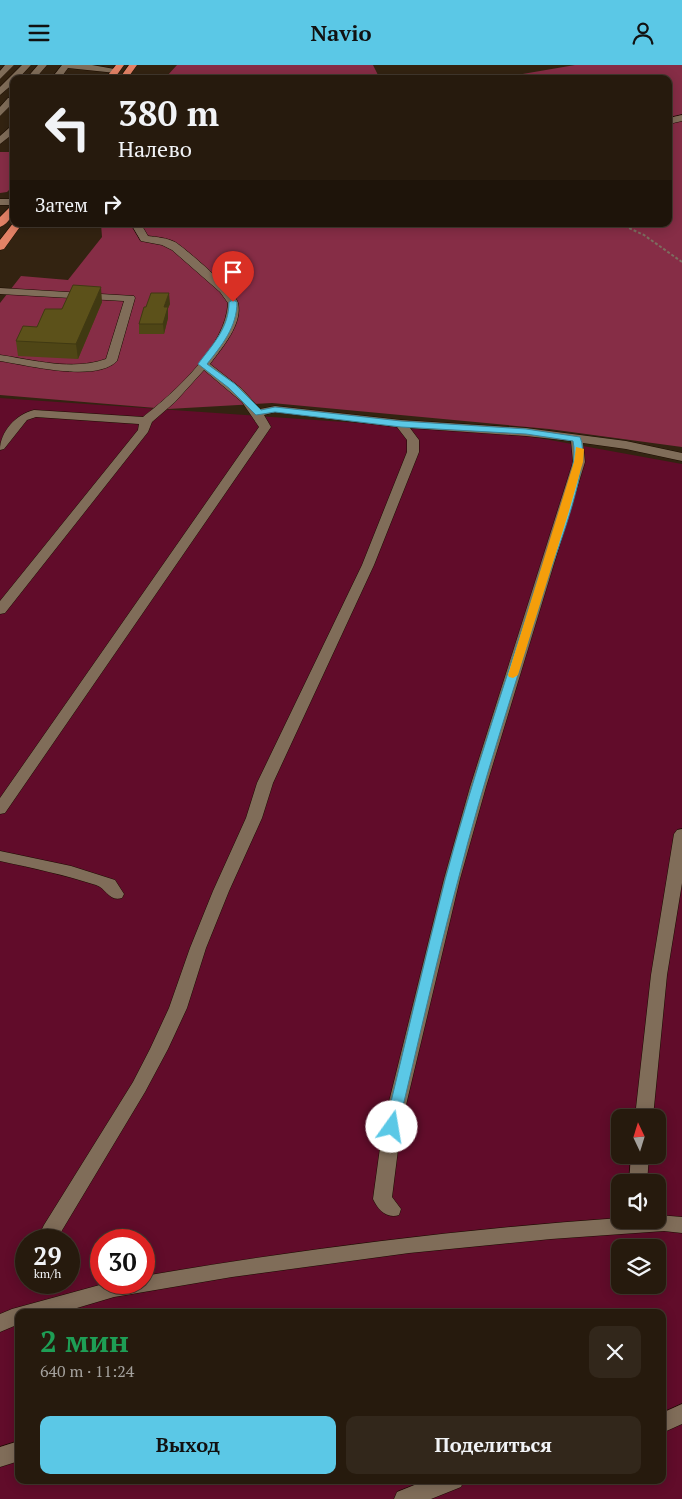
<!DOCTYPE html>
<html lang="ru">
<head>
<meta charset="utf-8">
<style>
  :root { --surface:#261a0d; --page:#32271b; --text:#f1f3f6; --muted:#a4a19d; --line:#42382e; --accent:#5bc8e6 }
  body { margin:0; font-family:"PT Serif",serif; background:var(--page); color:var(--text); height:100vh; display:flex; flex-direction:column; font-size:19px; white-space:nowrap }
  * { box-sizing:border-box; margin:0 }
  p { font-size:16px; color:var(--muted) }
  .icon { flex:none; width:28px; height:28px; fill:none; stroke:currentColor; stroke-width:2; stroke-linecap:round; stroke-linejoin:round }
  .map { position:relative; flex:1; overflow:hidden }
  .side { position:absolute; left:15px; top:1244px; width:651px; height:175px; display:flex; flex-direction:column; background:var(--surface); border-radius:10px; box-shadow:0 2px 12px #0003,0 0 0 1px var(--line) }
  .side>* { flex:none }
  .guide { position:absolute; left:10px; top:10px; width:662px; height:152px; border-radius:10px; box-shadow:0 2px 12px #0003,0 0 0 1px var(--line); background:#261a0d; color:var(--text); overflow:hidden }
  .needle { width:32px; rotate:356deg }
  .buttons { position:absolute; left:611px; top:1044px; display:grid; gap:10px }
  .buttons a { display:grid; place-items:center; width:55px; height:55px; border-radius:10px; background:var(--surface); box-shadow:0 2px 12px #0003,0 0 0 1px var(--line); font-size:25px }
  .speed { position:absolute; left:15px; top:1164px; display:flex; gap:10px; font-size:25px; font-weight:700; text-align:center }
  .speed>* { display:grid; place-content:center; width:65px; height:65px; border-radius:50%; background:var(--surface); box-shadow:0 2px 12px #0003,0 0 0 1px var(--line); line-height:1 }
  .speed small { font-size:12px; font-weight:400 }
  .speed .limit { border:8px solid #d22; background:#fff; color:#111 }
  .pin { position:absolute; display:grid; place-items:center; width:42px; height:42px; color:#fff; margin:-51px -21px; border-radius:50% 50% 50% 0; rotate:-45deg; box-shadow:0 0 5px #0007 }
  .pin .icon { rotate:45deg }
  .me { position:absolute; width:55px; margin:-28px; rotate:13deg; stroke-linejoin:round; filter:drop-shadow(0 0 4px #0008) }
  .turn { display:flex; align-items:center; gap:18px; height:105px; padding:0 25px; font-size:22px }
  .turn .icon { width:65px; height:65px; stroke-width:2.5 }
  .turn b { display:block; font-size:35px; line-height:42px }
  .then { display:flex; align-items:center; height:48px; padding:0 25px; background:#0003; gap:10px; font-size:19px }
  .round { display:grid; place-items:center; flex:none; width:52px; height:52px; border-radius:10px; background:var(--page) }
  .head { display:flex; align-items:center; justify-content:space-between; height:85px; padding:0 25px }
  h1 { font-size:30px; font-weight:700; line-height:38px; color:#1e9e55 }
  .primary-button { display:flex; gap:10px; margin-top:auto; padding:10px 25px }
  .primary-button a { flex:1; height:58px; border-radius:10px; background:var(--accent); color:#111; font-size:20px; font-weight:700; line-height:58px; text-align:center }
  .primary-button a+a { background:var(--page); color:var(--text) }
  header { display:flex; justify-content:space-between; align-items:center; height:65px; padding:0 25px; background:var(--accent); color:#111; font-size:22px; font-weight:700 }
  .map>svg:first-child { display:block }
  .green { fill:#610c2a; fill-rule:evenodd }
  .forest { fill:#862d46 }
  .lines { fill:none; stroke-linecap:round; stroke-linejoin:round }
  .minor-casing { stroke:#1b0c00; stroke-width:1 }
  .highway-casing { stroke:#1b0c00; stroke-width:1 }
  .path { stroke:#7c6e5f; stroke-width:2; stroke-dasharray:3 2; stroke-linecap:butt }
  .minor { fill:#806d59; fill-rule:evenodd }
  .highway { fill:#e38266; fill-rule:evenodd }
  .wall { fill:#4f4616 }
  .shaded-wall { fill:#403912 }
  .building { fill:#5c511a; stroke:#403912 }
  .route { fill:#5bc8e6; stroke:#3b8296 }
  .slow { fill:#f59e0b }
</style>
</head>
<body>
<header><svg class="icon" aria-label="menu" viewBox="0 0 24 24"><path d="M4 6h16M4 12h16M4 18h16"/></svg>Navio<svg class="icon" aria-label="person" viewBox="0 0 24 24"><circle cx="12" cy="8" r="4"/><path d="M4 21q1-7 8-7t8 7"/></svg></header>
<div class="map">
<svg width="682" height="1434" viewBox="0 0 682 1434">
  <rect width="100%" height="100%" fill="#332311"/>
  <!-- green -->
  <path class="green" d="M0,333L517,369L682,399V1434H0ZM620,1052H658V1090H620ZM620,1118H658V1155H620ZM26,1175H69V1218H26ZM101,1175H144V1218H101ZM620,1182H658V1220H620ZM19,1248H662V1415H19Z"/>
  <!-- forest -->
  <g class="forest">
    <path d="M177,0H373L380,14H162L167,11Z"/>
    <path d="M575,0H682V382L549,364L272,338L168,344L0,330V238L21,211L68,215L102,172L101,159H669V14H493Z"/>
    <path d="M0,87H14V120L7,127L0,128Z"/>
  </g>
  <g class="lines">
    <!-- minor casing -->
    <g class="minor-casing">
      <g id="minor">
        <path d="M5,0H14L0,14V6Z"/>
        <path d="M22,0H31L18,14H14V18L0,30V22Z"/>
        <path d="M38,0H47L35,14H26Z"/>
        <path d="M62,0H92L120,5L116,8L68,3L60,14H51Z"/>
        <path d="M8,33H14V37L0,51V42Z"/>
        <path d="M682,50V56L669,59V53Z"/>
        <path d="M9,63H14V68L0,79V71Z"/>
        <rect x="0" y="134" width="14" height="6"/>
        <path d="M131,159H141L148,171C157,172 167,173 175,177C185,183 236,227 238,238C243,259 222,283 210,299L242,324L260,344L275,341L401,355L526,363L626,376L682,388V396L626,384L583,378L585,397L486,722L460,814L401,1061L392,1132L401,1144L399,1150C387,1154 378,1145 373,1134L383,1061L444,814L470,722L573,397L571,376L526,371L410,363L419,375V387L374,500L273,718L262,753L229,826L206,883L187,943L168,984L145,1027L61,1167L64,1175H44L41,1166L44,1160L133,1017L150,984L169,943L190,883L213,826L246,753L257,718L362,500L407,387V375L397,362L275,347L264,350L271,362L5,748L0,749V733L259,362L242,337L204,305L175,337L152,357L148,367L5,548L0,549V536L138,365L139,359L36,352L27,355L4,384L0,385C0,367 16,349 34,345L143,352C175,327 226,281 228,238L220,227L172,185L162,180L141,176Z"/>
        <path d="M0,223L134,231L135,233L117,296C96,318 27,300 0,296V290C34,295 72,306 106,294L124,236L0,229Z"/>
        <path d="M682,764V818L667,910L653,1052H635L651,910L674,769L677,765Z"/>
        <path d="M0,786L71,801L115,815L124,829L122,833C109,837 107,824 96,820C65,810 33,803 0,796Z"/>
        <path d="M631,1090H649L647,1118H629Z"/>
        <path d="M658,1150L682,1152V1168L664,1166L551,1174L409,1188L232,1212L114,1232L60,1248H19V1259L0,1267V1249L12,1244L107,1218H144V1211C302,1184 460,1164 620,1153V1155H658Z"/>
        <path d="M682,1339V1359L662,1368V1348Z"/>
        <path d="M19,1376V1396L0,1402V1382Z"/>
        <path d="M427,1415H464L461,1422L431,1434H394L397,1427Z"/>
      </g>
    </g>
    <!-- highway casing -->
    <g class="highway-casing">
      <g id="highway">
        <path d="M116,0H124L114,14H105Z"/>
        <path d="M129,0H137L127,14H119Z"/>
        <path d="M14,138C14,148 10,158 0,162V152Z"/>
        <path d="M14,157V159H22L4,184L0,185V175Z"/>
      </g>
    </g>
    <!-- path -->
    <path class="path" d="M620,159L644,170L682,197"/>
    <!-- minor -->
    <use href="#minor" class="minor"/>
    <!-- highway -->
    <use href="#highway" class="highway"/>
  </g>
  <!-- wall -->
  <g class="wall">
    <path d="M102,237L78,294L18,291L16,276L62,244Z"/>
    <path d="M170,239L168,243V253L164,269H139V259L146,242Z"/>
  </g>
  <!-- shaded-wall -->
  <g class="shaded-wall">
    <path d="M101,222L102,237L78,294L76,279Z"/>
    <path d="M169,228L170,239L168,243V253L164,269L163,259L164,242Z"/>
  </g>
  <!-- building -->
  <g class="building">
    <path d="M73,220L101,222L76,279L16,276L23,261L37,262L45,244H62Z"/>
    <path d="M151,228H169L164,242H168L163,259H139L144,242H146Z"/>
  </g>
  <!-- route -->
  <path class="route" d="M233,235L237,237C237,262 222,280 207,299L235,319L261,345L275,342L401,356L526,364L580,372C592,396 558,483 549,510C518,612 484,712 458,815C436,897 418,979 398,1062L396,1065H387L385,1062C405,979 424,897 445,815C473,710 509,607 541,504C551,475 580,404 573,376L526,369L401,362L275,347L256,350L229,323L198,299C213,279 229,263 229,237Z"/>
  <!-- slow -->
  <path class="slow" d="M576,382L584,384L583,397L569,446L518,610L513,613L509,612L508,610L574,397Z"/>
</svg>
<div class="buttons">
<a><svg class="needle" viewBox="-14 -14 28 28"><path d="M0-13l5 13h-10z" fill="#e53935"/><path d="M0 13l5-13h-10z" fill="#a4a19d"/></svg></a>
<a><svg class="icon" aria-label="sound" viewBox="0 0 24 24"><path d="M4 9h4l5-4v14l-5-4H4zM17 9q2 3 0 6"/></svg></a>
<a><svg class="icon" aria-label="layers" viewBox="0 0 24 24"><path d="M12 4l9 5-9 5-9-5zM3 14l9 5 9-5"/></svg></a>
</div>
<div class="speed"><div>29<small>km/h</small></div><div class="limit">30</div></div>
<div class="pin" style="left:233px;top:237px;background:#d93025"><svg class="icon" aria-label="arrive" viewBox="0 0 24 24"><path d="M6 21V4h12l-3 4 3 4H6"/></svg></div>
<svg class="me" style="left:392px;top:1062px" viewBox="-20 -20 40 40"><circle r="19" fill="#fff"/><path d="M0-13L10 11 0 6-10 11z" fill="#5bc8e6"/></svg>
<div class="guide">
<div class="turn"><svg class="icon" aria-label="left" viewBox="0 0 24 24"><path d="M17 20v-9H6M10 6l-5 5 5 5"/></svg><div><b>380 m</b>Налево</div></div>
<div class="then">Затем<svg class="icon" aria-label="right" viewBox="0 0 24 24"><path d="M7 20v-9h11M14 6l5 5-5 5"/></svg></div>
</div>
<section class="side">
<div class="head"><div><h1>2 мин</h1><p>640 m · 11:24</p></div><a class="round"><svg class="icon" aria-label="close" viewBox="0 0 24 24"><path d="M6 6l12 12M18 6L6 18"/></svg></a></div>
<div class="primary-button"><a>Выход</a><a>Поделиться</a></div>
</section>
</div>
</body>
</html>
